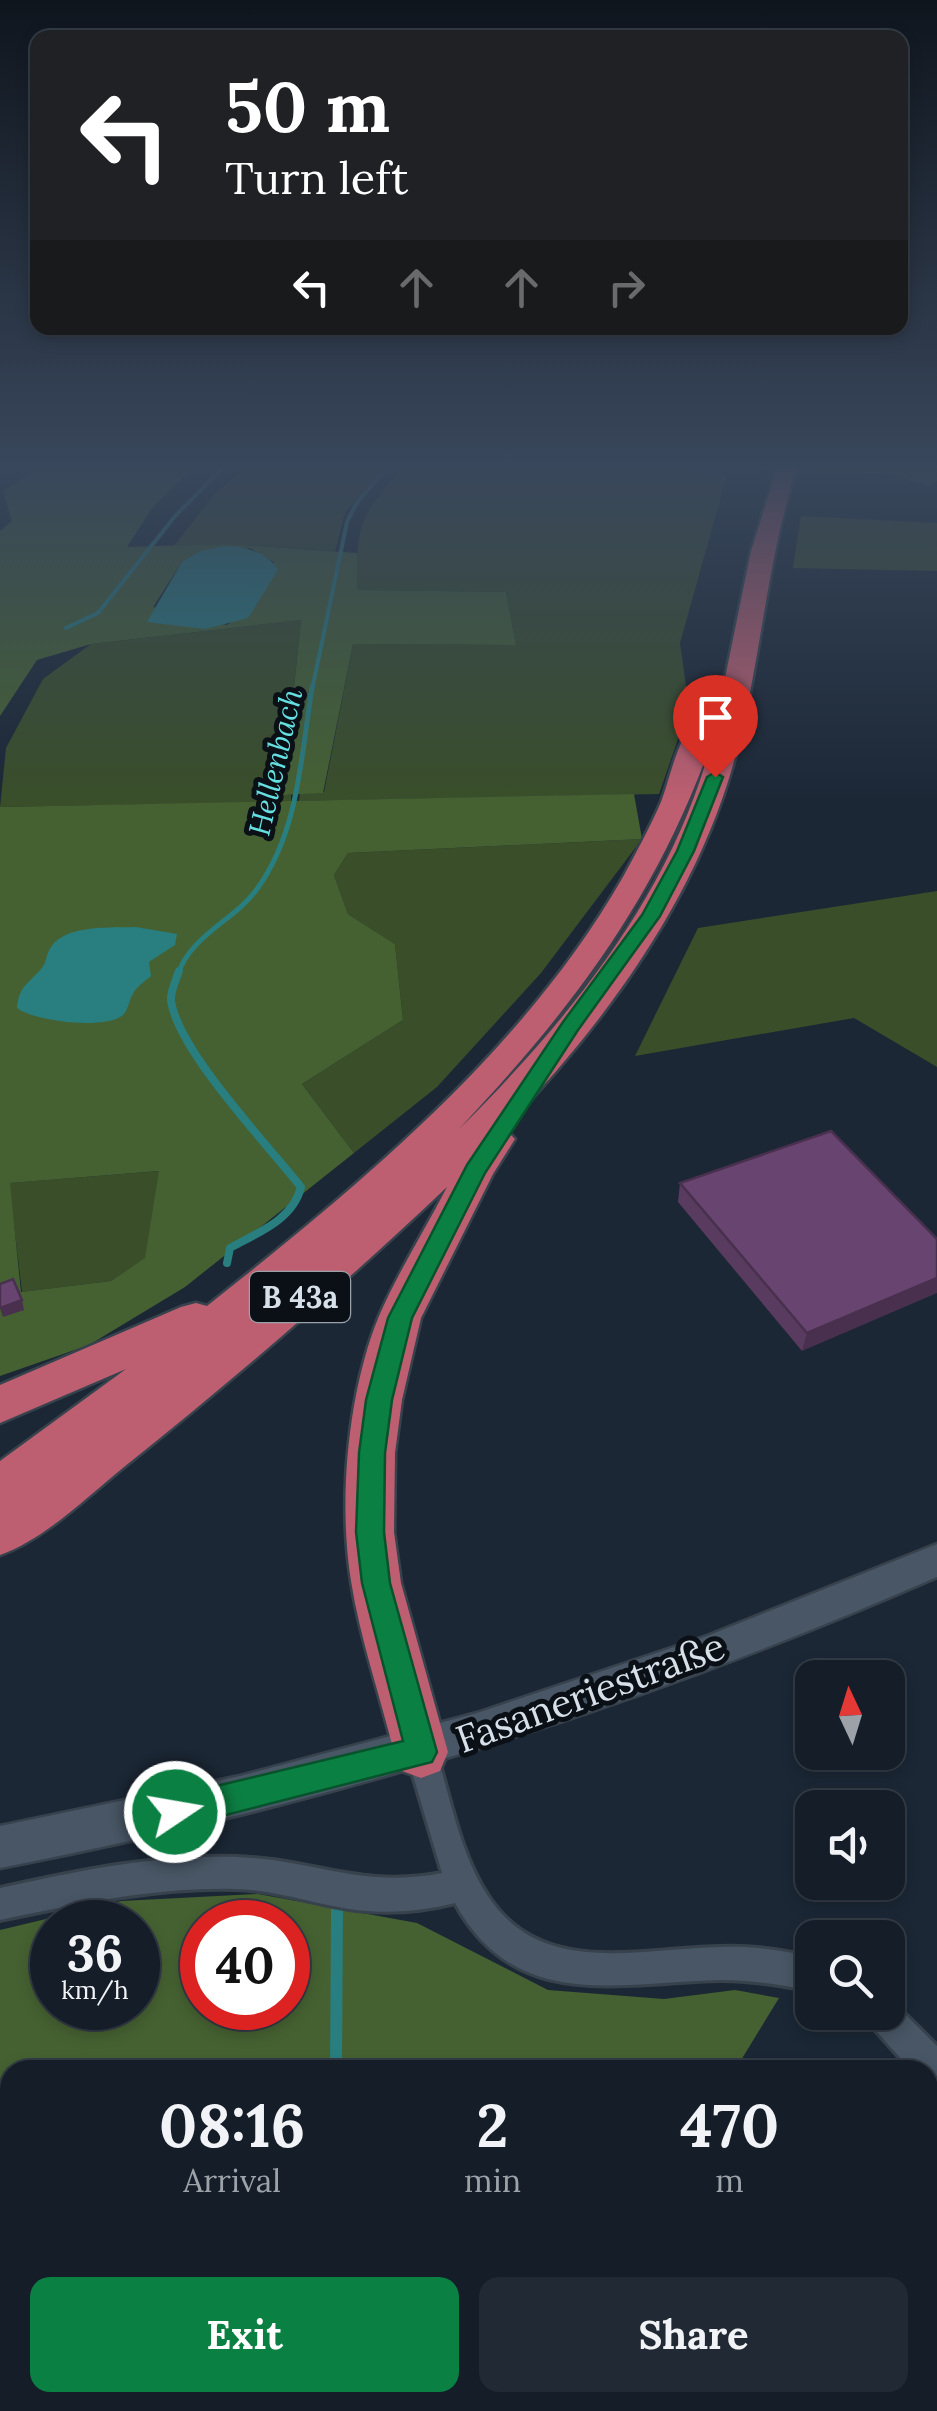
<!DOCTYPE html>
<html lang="en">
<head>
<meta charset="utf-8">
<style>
  :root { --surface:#141d28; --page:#212a34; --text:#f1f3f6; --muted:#9da2a8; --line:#333b45; --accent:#0b8043 }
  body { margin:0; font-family:Lora,serif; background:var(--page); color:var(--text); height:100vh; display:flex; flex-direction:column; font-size:38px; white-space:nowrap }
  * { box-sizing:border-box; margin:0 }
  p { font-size:32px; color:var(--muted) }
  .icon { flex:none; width:55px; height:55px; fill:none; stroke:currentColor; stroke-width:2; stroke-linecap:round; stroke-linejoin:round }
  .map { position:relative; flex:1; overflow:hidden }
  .details { position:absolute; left:0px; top:2060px; width:938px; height:352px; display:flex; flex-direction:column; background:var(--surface); border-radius:30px 30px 0 0; box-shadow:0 5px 15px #0003,0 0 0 2px var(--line) }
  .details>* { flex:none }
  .top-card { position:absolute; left:30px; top:30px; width:878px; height:305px; border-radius:20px; box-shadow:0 5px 15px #0003,0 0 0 2px var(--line); background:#202124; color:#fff; overflow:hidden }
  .needle { width:65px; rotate:356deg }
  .buttons { position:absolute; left:795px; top:1660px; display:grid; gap:20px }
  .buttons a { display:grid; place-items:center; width:110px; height:110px; border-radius:20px; background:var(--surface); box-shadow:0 5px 15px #0003,0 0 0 2px var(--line); font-size:50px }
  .speed { position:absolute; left:30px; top:1900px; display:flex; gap:20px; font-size:50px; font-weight:700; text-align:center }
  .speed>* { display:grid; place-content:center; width:130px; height:130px; border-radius:50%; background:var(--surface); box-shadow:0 5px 15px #0003,0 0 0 2px var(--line); line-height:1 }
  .speed small { font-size:25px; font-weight:400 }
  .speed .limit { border:15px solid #d22; background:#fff; color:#111 }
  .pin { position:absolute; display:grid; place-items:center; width:85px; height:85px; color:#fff; margin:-102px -42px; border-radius:50% 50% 50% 0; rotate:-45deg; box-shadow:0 0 10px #0007 }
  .pin .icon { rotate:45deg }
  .me { position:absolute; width:110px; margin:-55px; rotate:78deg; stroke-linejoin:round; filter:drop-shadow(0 0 8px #0008) }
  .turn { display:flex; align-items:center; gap:35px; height:210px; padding:0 30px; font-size:45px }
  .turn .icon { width:130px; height:130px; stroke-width:2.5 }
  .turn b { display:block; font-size:70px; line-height:85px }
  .lanes { display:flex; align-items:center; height:95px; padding:0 30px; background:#0003; justify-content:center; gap:50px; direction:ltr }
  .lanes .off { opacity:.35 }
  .eta { display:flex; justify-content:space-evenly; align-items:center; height:170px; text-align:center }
  .eta b { font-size:60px; font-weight:700; line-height:70px }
  .primary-button { display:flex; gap:20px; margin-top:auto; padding:20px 30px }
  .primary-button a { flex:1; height:115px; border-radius:20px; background:var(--accent); color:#fff; font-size:40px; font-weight:700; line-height:115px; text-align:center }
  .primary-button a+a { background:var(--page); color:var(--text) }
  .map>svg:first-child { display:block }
  .green { fill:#394e29 }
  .forest { fill:#456131; fill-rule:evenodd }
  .water { fill:#297e7f }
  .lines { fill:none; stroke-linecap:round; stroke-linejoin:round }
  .stream-far3 { stroke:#297e7f; stroke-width:4 }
  .stream-far2 { stroke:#297e7f; stroke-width:5 }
  .stream-far1 { stroke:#297e7f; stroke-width:8 }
  .stream { stroke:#297e7f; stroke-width:12 }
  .minor-casing { stroke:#37424d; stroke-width:6 }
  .tertiary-casing { stroke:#37424d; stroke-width:5 }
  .trunk-casing { stroke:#37424d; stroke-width:5 }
  .minor { fill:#485665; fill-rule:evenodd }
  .tertiary { fill:#485665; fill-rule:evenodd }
  .trunk { fill:#be5f71; fill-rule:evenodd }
  .wall { fill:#593b60 }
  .shaded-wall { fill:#49304e }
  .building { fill:#684570; stroke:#49304e; stroke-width:2.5 }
  .route { fill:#0b8043; stroke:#07532c; stroke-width:2.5 }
  .labels { text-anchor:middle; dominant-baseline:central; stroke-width:10; stroke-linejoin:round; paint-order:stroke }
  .far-water-label { font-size:30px; font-style:italic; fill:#65dfe0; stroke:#0a1016 }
  .shield { fill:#0a1016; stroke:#9aa1a9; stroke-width:2.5 }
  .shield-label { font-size:30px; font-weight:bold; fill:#d7dfe8 }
  .near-street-label { font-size:38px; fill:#d7dfe8; stroke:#0a1016 }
</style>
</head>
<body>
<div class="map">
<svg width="937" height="2411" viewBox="0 0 937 2411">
  <rect width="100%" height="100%" fill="#1b2735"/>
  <!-- green -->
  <g class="green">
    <path d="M245,468H384L345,512L335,551L227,544L174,546L213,496Z"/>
    <path d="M402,468H694L697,473L727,475L680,643L689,707L659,794L299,801L300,794L324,792L353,644L516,645L506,592L356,590C358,522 357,521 402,468Z"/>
    <path d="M801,516L937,523V571L793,568Z"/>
    <path d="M301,620L283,794L291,795V802L0,807L6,748L43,679L91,644Z"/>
    <path d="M642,839L541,973L437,1087L354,1153L302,1084L403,1020L395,944L348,914L334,875L348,853Z"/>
    <path d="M937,891V1067L854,1018L635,1056L698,928Z"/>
    <path d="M160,1171L146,1258L111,1281L22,1292L9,1183Z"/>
  </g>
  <!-- forest -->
  <g class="forest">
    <path d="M38,468H193L152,508L127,547L227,544L357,553V590L506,592L516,645L353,644L323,793L283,795L301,620L91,644L37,660L0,716V531L12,521L3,491ZM250,548L274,562L257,604L227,625L153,607L182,562Z"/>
    <path d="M815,468H937V481L928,486L886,473L813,472Z"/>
    <path d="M634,794L642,839L348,853L334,875L348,914L395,944L403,1020L302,1084L354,1153L185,1287L89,1345L0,1376V807ZM159,1171L145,1258L111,1281L21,1292L10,1183Z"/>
    <path d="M258,1894L417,1923L548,1990L664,1999L735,1990L779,1998L735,2070H10V2402L534,2403L529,2411H0V1930L121,1901ZM138,1922V2008H52V1922ZM288,1922V2008H202V1922Z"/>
  </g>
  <!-- water -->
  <g class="water">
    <path d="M224,546C245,547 267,551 278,570L248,618L205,629L147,622L182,562L201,551Z"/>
    <path d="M136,927L177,934L175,945L149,962L151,976C145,981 138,986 134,992C129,999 129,1008 124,1014C108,1031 33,1021 17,1008C19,986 28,984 41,969C47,963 46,953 51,947C66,924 113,928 136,927Z"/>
  </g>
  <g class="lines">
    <!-- stream-far3 -->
    <g class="stream-far3">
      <path d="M66,628L98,613L176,515L223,468"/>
      <path d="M312,690L347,522L356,504L386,468"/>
    </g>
    <!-- stream-far2 -->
    <path class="stream-far2" d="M178,974C191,935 235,920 257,889C299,831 301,756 312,687"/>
    <!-- stream-far1 -->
    <path class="stream-far1" d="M179,971C176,980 170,992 171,1001C179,1052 267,1144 301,1187C293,1220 257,1233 230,1248L227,1263"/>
    <!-- stream -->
    <g class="stream">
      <path d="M336,2070L337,1908"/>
      <path d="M341,2402V2411"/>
    </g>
    <!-- minor casing -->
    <g class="minor-casing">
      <g id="minor">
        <path d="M421,1737L432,1742L436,1752C451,1800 460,1854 488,1896C541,1978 640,1948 721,1947C752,1946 783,1950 812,1957V1991C782,1985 753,1980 721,1980C619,1982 515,2013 455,1903C423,1911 389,1914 356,1910C316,1905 277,1890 235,1889C156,1887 77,1904 0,1920V1888C77,1871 157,1854 236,1857C313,1859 360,1889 442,1873L406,1752L410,1742Z"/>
        <path d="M888,1997L937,2046V2090L928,2086V2070H911L870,2024L865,2012H888Z"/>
      </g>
    </g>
    <!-- tertiary casing -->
    <g class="tertiary-casing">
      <path id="tertiary" d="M937,1544V1577C630,1711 329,1804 0,1868V1826L240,1776L477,1713L707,1636Z"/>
    </g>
    <!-- trunk casing -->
    <g class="trunk-casing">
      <path id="trunk" d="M777,468H797C765,565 761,667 733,765C694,902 602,1027 504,1128L515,1139L493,1174L421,1318L402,1400L395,1453L394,1532L401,1583L448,1752L440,1771L421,1778L402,1771L394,1752C380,1696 360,1638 351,1581C338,1501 348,1391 379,1316C398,1272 425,1230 447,1187C344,1285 235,1378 124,1467C87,1497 45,1539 0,1555V1461L126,1369L0,1423V1385L181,1307L196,1303L207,1306C361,1184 524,1050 623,877C636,853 650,827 661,802C669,781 675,750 688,731C692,726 694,726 701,725L714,732L751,551ZM711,744C671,895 568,1021 459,1129C572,1009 655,900 711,744Z"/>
    </g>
    <!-- minor -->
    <use href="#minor" class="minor"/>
    <!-- tertiary -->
    <use href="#tertiary" class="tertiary"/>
    <!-- trunk -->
    <use href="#trunk" class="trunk"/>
  </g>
  <!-- wall -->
  <path class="wall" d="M680,1183L937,1239L802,1351L678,1202Z"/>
  <!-- shaded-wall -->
  <g class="shaded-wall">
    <path d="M937,1278V1293L802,1351L807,1333Z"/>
    <path d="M22,1300L24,1310L3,1317L0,1308Z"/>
  </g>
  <!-- building -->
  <g class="building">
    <path d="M831,1131L937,1239V1278L807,1333L680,1183Z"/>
    <path d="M13,1279L22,1300L0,1308V1284Z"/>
  </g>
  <!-- sky -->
  <linearGradient id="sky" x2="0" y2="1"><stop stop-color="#0f151d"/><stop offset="0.58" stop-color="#39475c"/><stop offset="1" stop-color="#39475c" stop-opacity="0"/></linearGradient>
  <rect width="937" height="805" fill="url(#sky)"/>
  <!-- route -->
  <path class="route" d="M715,772L723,777L694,851L660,916L578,1030L485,1173L412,1318L392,1400L385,1453L384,1532L390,1583L437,1752L432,1762L175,1828L163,1823L159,1812L163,1801L175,1796L403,1741L362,1583L356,1532L359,1453L366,1400L388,1318L467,1165L563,1022L642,915L677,851L707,777Z"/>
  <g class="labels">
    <!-- far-water labels -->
    <g class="far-water-label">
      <text transform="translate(275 762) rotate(-77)">Hellenbach</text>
    </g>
    <!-- shield labels -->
    <rect class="shield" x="250" y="1272" width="100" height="50" rx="8"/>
    <g class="shield-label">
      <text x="300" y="1297">B 43a</text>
    </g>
    <!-- near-street labels -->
    <g class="near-street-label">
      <text transform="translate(590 1692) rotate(-20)">Fasaneriestraße</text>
    </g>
  </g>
</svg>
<div class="buttons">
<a><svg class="needle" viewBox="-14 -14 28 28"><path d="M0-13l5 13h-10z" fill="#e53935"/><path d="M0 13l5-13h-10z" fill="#9da2a8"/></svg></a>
<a><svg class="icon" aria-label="sound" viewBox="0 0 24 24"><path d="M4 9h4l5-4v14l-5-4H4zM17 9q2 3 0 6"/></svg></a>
<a><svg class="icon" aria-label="search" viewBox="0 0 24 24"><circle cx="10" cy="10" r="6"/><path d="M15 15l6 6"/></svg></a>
</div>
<div class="speed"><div>36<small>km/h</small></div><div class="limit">40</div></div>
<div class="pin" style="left:715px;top:777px;background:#d93025"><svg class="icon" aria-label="arrive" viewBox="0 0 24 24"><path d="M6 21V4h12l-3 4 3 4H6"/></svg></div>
<svg class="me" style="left:175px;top:1812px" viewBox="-20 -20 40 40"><circle r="17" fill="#0b8043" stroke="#fff" stroke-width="3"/><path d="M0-11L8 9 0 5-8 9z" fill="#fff"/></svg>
<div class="top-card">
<div class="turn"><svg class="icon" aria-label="left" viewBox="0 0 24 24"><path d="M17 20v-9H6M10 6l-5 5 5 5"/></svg><div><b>50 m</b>Turn left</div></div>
<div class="lanes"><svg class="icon" aria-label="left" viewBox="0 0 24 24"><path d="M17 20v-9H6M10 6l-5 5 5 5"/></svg><svg class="icon off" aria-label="ahead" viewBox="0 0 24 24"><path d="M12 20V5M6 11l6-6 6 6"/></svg><svg class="icon off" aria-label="ahead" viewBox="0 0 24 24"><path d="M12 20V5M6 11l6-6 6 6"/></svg><svg class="icon off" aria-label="right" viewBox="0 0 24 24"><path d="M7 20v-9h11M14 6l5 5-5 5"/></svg></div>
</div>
<section class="details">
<div class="eta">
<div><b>08:16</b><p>Arrival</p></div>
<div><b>2</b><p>min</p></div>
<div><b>470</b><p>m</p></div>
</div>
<div class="primary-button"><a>Exit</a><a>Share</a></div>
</section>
</div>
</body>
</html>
